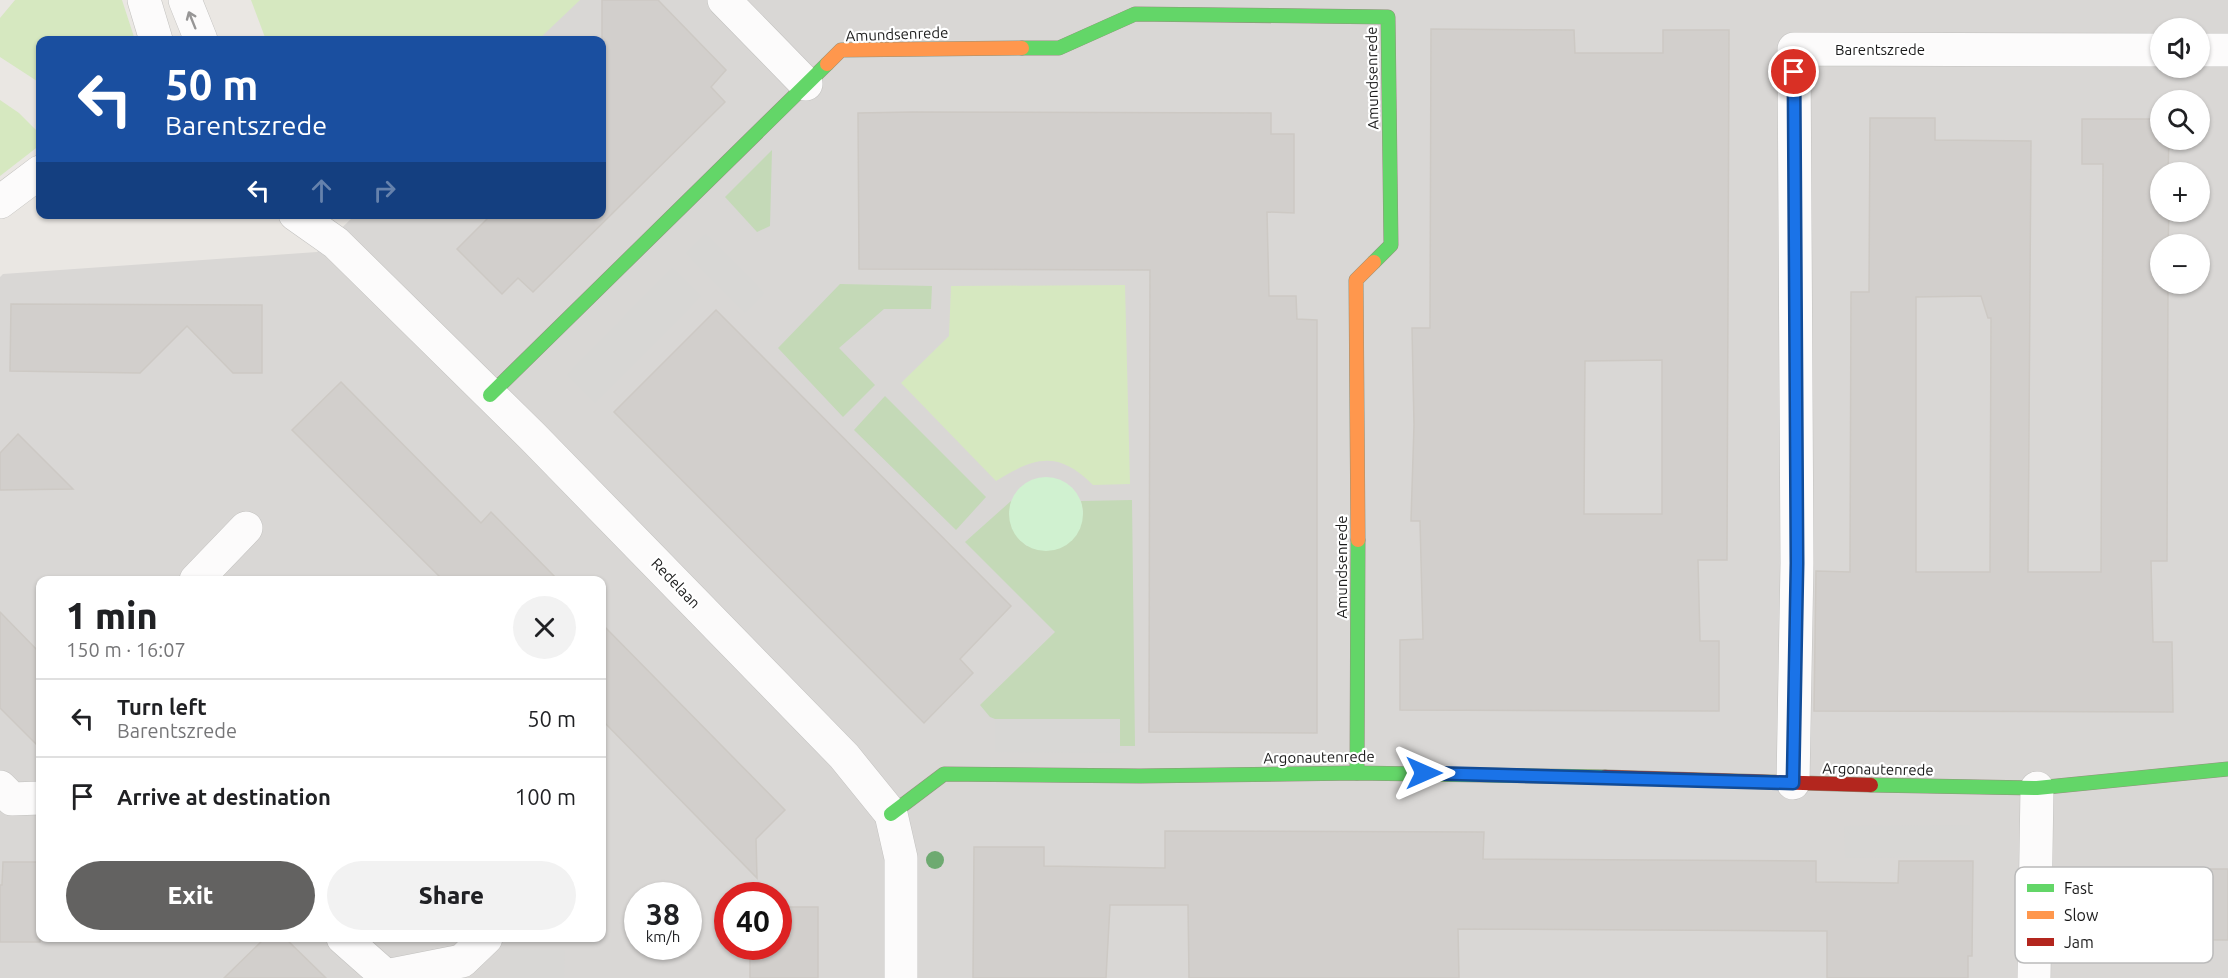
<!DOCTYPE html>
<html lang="en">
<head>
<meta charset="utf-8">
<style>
  :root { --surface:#fff; --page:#f2f2f2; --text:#202124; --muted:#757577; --line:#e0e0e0; --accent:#636261 }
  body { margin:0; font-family:Ubuntu,sans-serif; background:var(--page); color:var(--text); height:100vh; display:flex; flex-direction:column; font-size:22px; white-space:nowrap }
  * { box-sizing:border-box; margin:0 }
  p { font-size:20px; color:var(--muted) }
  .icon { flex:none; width:33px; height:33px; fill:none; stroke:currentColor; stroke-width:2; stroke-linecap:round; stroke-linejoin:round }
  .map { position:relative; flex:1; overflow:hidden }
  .sheet { position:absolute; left:36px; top:576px; width:570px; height:366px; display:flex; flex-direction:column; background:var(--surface); border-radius:12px; box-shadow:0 2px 4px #0004 }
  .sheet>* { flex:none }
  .hud { position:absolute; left:36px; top:36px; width:570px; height:183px; border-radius:12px; box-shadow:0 2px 4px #0004; background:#1a4fa0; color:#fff; overflow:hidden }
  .fabs { position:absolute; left:2150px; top:18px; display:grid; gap:12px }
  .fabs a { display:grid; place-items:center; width:60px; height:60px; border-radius:50%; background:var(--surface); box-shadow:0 2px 4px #0004; font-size:30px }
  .speed { position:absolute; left:624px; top:882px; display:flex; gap:12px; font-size:30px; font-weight:700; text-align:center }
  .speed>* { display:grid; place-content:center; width:78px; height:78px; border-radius:50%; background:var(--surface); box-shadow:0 2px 4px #0004; line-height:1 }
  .speed small { font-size:15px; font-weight:400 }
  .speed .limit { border:9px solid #d22; background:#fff; color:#111 }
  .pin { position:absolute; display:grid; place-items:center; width:51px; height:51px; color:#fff; margin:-26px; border:3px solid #fff; border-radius:50%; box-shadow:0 2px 6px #0007 }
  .me { position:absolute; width:66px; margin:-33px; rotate:90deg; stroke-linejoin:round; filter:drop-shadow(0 0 4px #0008) }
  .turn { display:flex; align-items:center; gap:21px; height:126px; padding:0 30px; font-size:27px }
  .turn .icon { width:78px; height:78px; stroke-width:2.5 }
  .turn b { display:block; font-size:42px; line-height:51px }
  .lanes { display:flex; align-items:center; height:57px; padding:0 30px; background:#0003; justify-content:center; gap:30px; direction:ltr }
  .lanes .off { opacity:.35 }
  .round { display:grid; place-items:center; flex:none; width:63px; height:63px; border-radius:32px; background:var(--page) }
  .summary { display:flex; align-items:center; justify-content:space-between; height:102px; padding:0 30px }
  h1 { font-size:36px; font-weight:800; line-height:45px }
  .button { display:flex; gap:12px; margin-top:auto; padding:12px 30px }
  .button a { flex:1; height:69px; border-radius:36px; background:var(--accent); color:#fff; font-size:24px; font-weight:800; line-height:69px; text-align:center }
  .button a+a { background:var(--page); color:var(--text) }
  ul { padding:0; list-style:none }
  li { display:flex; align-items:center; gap:18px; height:78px; padding:0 30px; border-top:2px solid var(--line) }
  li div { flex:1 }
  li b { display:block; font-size:22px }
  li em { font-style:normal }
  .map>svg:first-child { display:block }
  .residential { fill:#d9d7d5; fill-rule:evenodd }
  .grass { fill:#d6e8c0 }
  .forest { fill:#c4d9b7 }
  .park { fill:#d0f1d0 }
  .parking { fill:#d8d7d5 }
  .building { fill:#d2cfcc; stroke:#cdc9c4; stroke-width:1.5; fill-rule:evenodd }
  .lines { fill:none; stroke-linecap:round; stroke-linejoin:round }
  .street-casing { stroke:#c2c1bf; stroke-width:34 }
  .fast-casing { stroke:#91927b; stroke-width:15 }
  .slow-casing { stroke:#91927b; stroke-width:15 }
  .jam-casing { stroke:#91927b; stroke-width:15 }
  .street { stroke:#fcfbfb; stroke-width:33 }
  .fast { stroke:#63d668; stroke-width:14 }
  .slow { stroke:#ff974d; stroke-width:14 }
  .jam { stroke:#b3261e; stroke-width:14 }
  .tree { fill:#6eaa71 }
  .oneway { stroke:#979696 }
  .route-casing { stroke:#114b97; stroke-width:15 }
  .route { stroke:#1a73e8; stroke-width:10 }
  .labels { text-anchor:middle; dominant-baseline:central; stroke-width:4.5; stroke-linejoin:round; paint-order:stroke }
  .street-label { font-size:15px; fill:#1b1b1b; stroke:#fff }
  .key { fill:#fff; stroke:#bbb; stroke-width:1.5 }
  .key-label { font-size:16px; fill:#1b1b1b }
</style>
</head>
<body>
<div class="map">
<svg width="2228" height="978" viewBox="0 0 2228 978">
  <rect width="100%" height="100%" fill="#eae7e3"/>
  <!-- residential -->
  <path class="residential" d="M565,0H2228V978H0V277L3,274L317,252L355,215L602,214V40H525ZM2160,28H2199V68H2160ZM2160,100H2199V140H2160ZM2160,172H2199V212H2160ZM2160,244H2199V284H2160ZM40,580H602V938H40ZM638,896H688V946H638ZM728,896H778V946H728Z"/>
  <!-- grass -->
  <g class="grass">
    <path d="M15,0H122L135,40H40V83L0,57V18Z"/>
    <path d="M251,0H580L538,40H266Z"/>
    <path d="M0,100L19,113L40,134V145L0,176Z"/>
    <path d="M1125,285L1130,484L1093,485C1058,450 1035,457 996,481L901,383L949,336L951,286Z"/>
  </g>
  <!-- forest -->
  <g class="forest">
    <path d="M772,150L770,226L757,232L725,197Z"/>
    <path d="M840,284L932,286L931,309H884L839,348L875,385L843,417L778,348Z"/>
    <path d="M885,396L986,497L956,530L854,430Z"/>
    <path d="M1132,500L1135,746H1120V719H995L990,717L980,705L1055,632L965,542L1011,501C1008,519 1012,534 1027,546L1079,530L1083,512L1081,501Z"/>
  </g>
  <!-- park -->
  <circle class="park" cx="1046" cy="514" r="37"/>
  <!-- parking -->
  <g class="parking">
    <path d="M706,234L764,293L745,313L686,253Z"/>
    <path d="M672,268L701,296L595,403L567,375Z"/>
    <path d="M995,719H1120V753L995,752Z"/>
    <path d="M1970,825V857L1845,858L1844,826Z"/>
    <path d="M510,949L565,950L564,978H510Z"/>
  </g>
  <!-- building -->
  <g class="building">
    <path d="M602,0H658L726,70L711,87L725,102L533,292L518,278L502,294L457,249L492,214H602Z"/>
    <path d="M1431,29L1574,30L1575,53H1663V30H1729L1727,560H1698L1700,641H1719V711L1400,710V640L1423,639L1420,521H1411L1414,425L1412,328H1430ZM1662,360V514H1584L1585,361Z"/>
    <path d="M913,112L1271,113V134H1294V213L1267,212L1269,296H1296L1297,319L1317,320V733L1149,732L1150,270L859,269L858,113Z"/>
    <path d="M1870,118H1935V140L2031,141L2028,572H2101L2103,164H2082V119H2160V140H2169L2168,172H2160V212H2169L2168,244H2160V284H2168L2167,561H2151L2153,642H2172L2173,712L1814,711L1816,571L1850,572L1851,292H1869ZM1981,296L1988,318H1991L1990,572H1916V297Z"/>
    <path d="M11,304L262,305V373H233L187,326L140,373L10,371Z"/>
    <path d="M716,310L1011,606L960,659L973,673L924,723L614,412Z"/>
    <path d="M341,382L481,523L491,512L558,580H443L292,430Z"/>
    <path d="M18,434L73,489L0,490V453Z"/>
    <path d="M0,612L40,653V748L0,708Z"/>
    <path d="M602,624L785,810L756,839L757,878L602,720Z"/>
    <path d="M1165,831L1484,832L1483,859L1816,861V882L1898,883L1899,861H1973L1972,956H1968V978H1827V931L1458,929L1459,978H1189L1188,905H1110L1106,978H973L974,847H1044V866L1165,868Z"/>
    <path d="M3,862H40V942H0V885H2Z"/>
    <path d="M2111,869H2228V940L2110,939Z"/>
    <path d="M778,907H818V978H750V946H778Z"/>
    <path d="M265,938H285L326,978H224Z"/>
  </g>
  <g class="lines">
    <!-- street casing -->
    <g class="street-casing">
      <g id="street">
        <path d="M144,0L156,40"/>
        <path d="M185,0L201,40"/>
        <path d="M724,0L806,84"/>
        <path d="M2199,50H2228"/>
        <path d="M0,202L40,172"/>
        <path d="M295,214L336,243L533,437L844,756L891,814L901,858V978"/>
        <path d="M196,580L246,528"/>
        <path d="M1793,783L1797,563L1794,49L2160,50"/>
        <path d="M0,787L12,799L40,798"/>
        <path d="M343,938L386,976"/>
        <path d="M386,978V976L462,961L486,938"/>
        <path d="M2034,978L2037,788"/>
      </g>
    </g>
    <!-- fast casing -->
    <g class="fast-casing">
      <g id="fast">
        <path d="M1022,48H1059L1135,14L1388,17L1391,245L1374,262"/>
        <path d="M490,395L827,64"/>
        <path d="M1357,773L1358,540"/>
        <path d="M1871,785L2037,788L2228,769"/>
        <path d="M891,814L944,774L1140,776L1357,773L1605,777"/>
      </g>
    </g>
    <!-- slow casing -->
    <g class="slow-casing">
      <g id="slow">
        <path d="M827,64L841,50L1022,48"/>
        <path d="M1358,540L1356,280L1374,262"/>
      </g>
    </g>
    <!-- jam casing -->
    <g class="jam-casing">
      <path id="jam" d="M1605,777L1871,785"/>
    </g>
    <!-- street -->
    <use href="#street" class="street"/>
    <!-- fast -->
    <use href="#fast" class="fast"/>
    <!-- slow -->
    <use href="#slow" class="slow"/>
    <!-- jam -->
    <use href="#jam" class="jam"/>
  </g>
  <!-- trees -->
  <circle class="tree" cx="935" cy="860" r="9"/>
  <!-- one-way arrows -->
  <defs><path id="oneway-shaft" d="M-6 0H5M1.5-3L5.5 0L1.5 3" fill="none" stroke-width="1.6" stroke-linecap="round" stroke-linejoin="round" transform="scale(1.5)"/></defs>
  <use class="oneway" href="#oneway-shaft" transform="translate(192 20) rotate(-112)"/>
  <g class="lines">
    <!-- route casing -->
    <g class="route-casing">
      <path id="route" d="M1424,773L1793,783L1797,563L1794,72"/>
    </g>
    <!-- route -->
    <use href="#route" class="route"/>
  </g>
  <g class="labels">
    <!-- street labels -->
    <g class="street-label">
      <text transform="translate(897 34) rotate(-2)">Amundsenrede</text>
      <text x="1880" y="49">Barentszrede</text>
      <text transform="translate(1372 78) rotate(-91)">Amundsenrede</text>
      <text transform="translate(1341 567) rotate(-90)">Amundsenrede</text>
      <text transform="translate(676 583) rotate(46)">Redelaan</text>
      <text transform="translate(1319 757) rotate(-1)">Argonautenrede</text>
      <text transform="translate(1878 769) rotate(1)">Argonautenrede</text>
    </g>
  </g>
  <!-- legend -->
  <rect x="2015" y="867" width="198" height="96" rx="9" class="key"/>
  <rect x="2027" y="884" width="27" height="8" fill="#63d668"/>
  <rect x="2027" y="911" width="27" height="8" fill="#ff974d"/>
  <rect x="2027" y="938" width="27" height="8" fill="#b3261e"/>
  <g class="key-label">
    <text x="2064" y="894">Fast</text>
    <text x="2064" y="921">Slow</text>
    <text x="2064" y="948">Jam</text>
  </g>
</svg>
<div class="fabs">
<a><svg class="icon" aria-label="sound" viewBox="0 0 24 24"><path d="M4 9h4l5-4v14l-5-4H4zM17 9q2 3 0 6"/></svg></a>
<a><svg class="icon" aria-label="search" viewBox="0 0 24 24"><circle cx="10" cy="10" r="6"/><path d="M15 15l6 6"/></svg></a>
<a>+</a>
<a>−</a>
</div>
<div class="speed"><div>38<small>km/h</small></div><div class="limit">40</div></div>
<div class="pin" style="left:1794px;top:72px;background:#d93025"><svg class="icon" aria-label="arrive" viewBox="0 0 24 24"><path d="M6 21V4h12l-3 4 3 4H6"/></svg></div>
<svg class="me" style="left:1424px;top:773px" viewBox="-20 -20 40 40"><path d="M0-17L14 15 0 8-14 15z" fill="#1a73e8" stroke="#fff" stroke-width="4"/></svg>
<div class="hud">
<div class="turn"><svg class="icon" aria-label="left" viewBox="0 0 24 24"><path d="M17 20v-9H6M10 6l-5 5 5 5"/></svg><div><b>50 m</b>Barentszrede</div></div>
<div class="lanes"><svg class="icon" aria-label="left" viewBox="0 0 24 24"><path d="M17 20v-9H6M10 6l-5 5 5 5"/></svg><svg class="icon off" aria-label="ahead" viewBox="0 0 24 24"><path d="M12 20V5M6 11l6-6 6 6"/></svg><svg class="icon off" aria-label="right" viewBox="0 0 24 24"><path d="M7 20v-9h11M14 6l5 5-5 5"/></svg></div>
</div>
<section class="sheet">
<div class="summary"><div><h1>1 min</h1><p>150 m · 16:07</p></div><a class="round"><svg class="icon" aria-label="close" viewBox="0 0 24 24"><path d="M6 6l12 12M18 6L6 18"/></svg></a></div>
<ul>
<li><svg class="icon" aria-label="left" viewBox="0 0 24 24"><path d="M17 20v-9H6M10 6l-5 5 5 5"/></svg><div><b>Turn left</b><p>Barentszrede</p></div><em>50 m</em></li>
<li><svg class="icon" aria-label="arrive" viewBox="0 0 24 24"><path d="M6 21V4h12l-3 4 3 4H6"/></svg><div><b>Arrive at destination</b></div><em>100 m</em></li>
</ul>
<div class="button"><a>Exit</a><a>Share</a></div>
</section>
</div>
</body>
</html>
